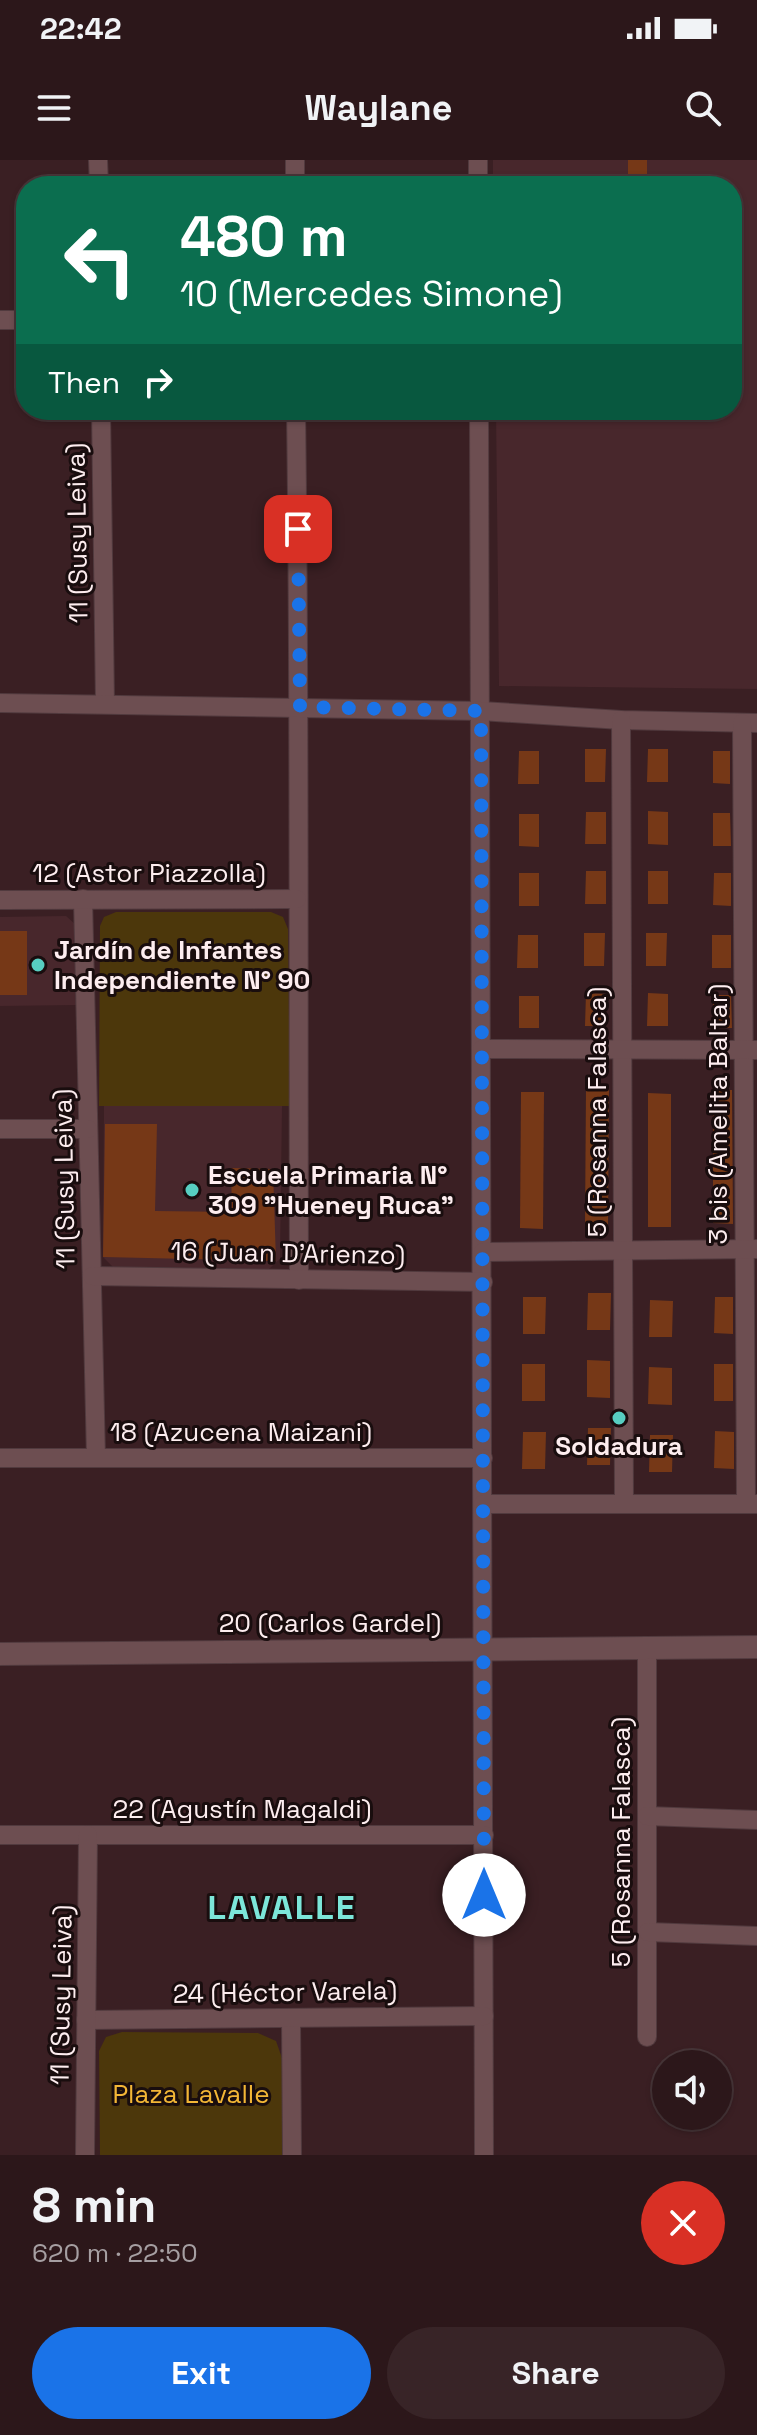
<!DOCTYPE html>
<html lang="en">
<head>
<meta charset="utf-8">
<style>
  :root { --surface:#2c171a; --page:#382427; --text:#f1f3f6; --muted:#a69fa2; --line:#483639; --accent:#1a73e8 }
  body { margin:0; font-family:"Space Grotesk",sans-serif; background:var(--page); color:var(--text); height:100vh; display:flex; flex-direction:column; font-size:30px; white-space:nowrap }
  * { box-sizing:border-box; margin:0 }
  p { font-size:26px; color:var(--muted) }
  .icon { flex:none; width:44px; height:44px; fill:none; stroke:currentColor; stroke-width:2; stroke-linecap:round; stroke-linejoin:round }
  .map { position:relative; height:1995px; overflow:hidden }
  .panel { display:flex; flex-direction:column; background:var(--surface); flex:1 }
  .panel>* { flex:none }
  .banner { position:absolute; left:16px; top:16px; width:726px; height:244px; border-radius:32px; box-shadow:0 2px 6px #0004,0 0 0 2px var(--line); background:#0b6e4f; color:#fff; overflow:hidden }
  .fabs { position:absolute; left:652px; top:1890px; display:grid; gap:16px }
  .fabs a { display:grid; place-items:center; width:80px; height:80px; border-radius:50%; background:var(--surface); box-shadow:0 2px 6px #0004,0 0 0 2px var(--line); font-size:40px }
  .pin { position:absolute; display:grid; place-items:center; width:68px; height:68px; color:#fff; margin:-34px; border-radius:16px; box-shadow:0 4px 12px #0006 }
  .me { position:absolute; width:88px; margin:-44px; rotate:0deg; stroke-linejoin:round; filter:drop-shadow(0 0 6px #0008) }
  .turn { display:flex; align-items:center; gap:28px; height:168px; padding:0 32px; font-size:36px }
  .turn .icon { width:104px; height:104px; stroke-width:2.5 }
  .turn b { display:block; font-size:56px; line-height:68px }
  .then { display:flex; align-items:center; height:76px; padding:0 32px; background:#0003; gap:16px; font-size:30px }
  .round { display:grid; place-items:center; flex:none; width:84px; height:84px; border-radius:42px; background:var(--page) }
  .headline { display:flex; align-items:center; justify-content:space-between; height:136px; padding:0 32px }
  h1 { font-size:48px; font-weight:700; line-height:60px }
  .cta { display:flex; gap:16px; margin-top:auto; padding:16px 32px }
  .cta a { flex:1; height:92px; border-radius:48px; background:var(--accent); color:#fff; font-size:32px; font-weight:700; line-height:92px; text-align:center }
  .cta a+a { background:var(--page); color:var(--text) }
  .status { display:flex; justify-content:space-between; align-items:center; height:56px; padding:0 40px; background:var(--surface); direction:ltr }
  .status svg { height:22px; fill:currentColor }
  header { display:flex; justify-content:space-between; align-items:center; height:104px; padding:0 32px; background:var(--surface); font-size:36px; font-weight:700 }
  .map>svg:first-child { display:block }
  .built { fill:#48272c }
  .green { fill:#4c370b }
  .building { fill:#763817 }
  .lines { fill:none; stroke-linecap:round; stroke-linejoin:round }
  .minor-casing { stroke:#513a3e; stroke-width:20 }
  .tertiary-casing { stroke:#513a3e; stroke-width:24 }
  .minor { stroke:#6d4e51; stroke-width:18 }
  .tertiary { stroke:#6d4e51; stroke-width:22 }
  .route { stroke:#1a73e8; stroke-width:14; stroke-dasharray:0 25.2 }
  .poi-dot { fill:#57cec1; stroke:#190d0e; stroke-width:3 }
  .labels { text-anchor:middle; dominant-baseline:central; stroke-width:6; stroke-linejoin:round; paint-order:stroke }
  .street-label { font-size:26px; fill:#fdedef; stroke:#190d0e }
  .poi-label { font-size:26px; font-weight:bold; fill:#fdedef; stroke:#190d0e; text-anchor:start }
  .park-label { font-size:26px; fill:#f3b636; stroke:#190d0e }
  .district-label { font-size:34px; font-weight:bold; letter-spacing:2px; fill:#7ce6d9; stroke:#190d0e }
</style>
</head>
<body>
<div class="status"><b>22:42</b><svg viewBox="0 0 49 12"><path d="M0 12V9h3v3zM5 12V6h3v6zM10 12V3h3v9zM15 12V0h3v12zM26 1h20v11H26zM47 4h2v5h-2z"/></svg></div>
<header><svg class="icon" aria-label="menu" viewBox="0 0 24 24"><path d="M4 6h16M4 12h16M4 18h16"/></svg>Waylane<svg class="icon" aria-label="search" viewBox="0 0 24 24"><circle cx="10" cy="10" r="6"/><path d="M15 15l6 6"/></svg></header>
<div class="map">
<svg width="757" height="1995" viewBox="0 0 757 1995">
  <rect width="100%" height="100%" fill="#3a1f23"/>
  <!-- built -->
  <g class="built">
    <path d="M493,0H757V529L499,526L496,250H732V26H493Z"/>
    <path d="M66,756L76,765V845L0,846V757Z"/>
    <path d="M104,946H282L280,1099L269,1109L113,1107L103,1097Z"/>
  </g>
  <!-- green -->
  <g class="green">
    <path d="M116,752H271L283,757L288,769L290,946H99L100,766L104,757Z"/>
    <path d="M122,1872L258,1873L276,1881L282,1898L284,1995H100L99,1891L106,1877Z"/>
  </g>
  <!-- building -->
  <g class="building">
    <rect x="628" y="0" width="19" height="26"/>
    <path d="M585,589H606L605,622H585Z"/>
    <path d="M648,589H668V622H647Z"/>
    <path d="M519,591H539V624H518Z"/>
    <path d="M713,591H730V624L713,623Z"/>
    <path d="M648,651L668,652V685L648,684Z"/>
    <path d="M586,652H606V684H585Z"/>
    <path d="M713,653H730L731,686H713Z"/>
    <path d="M519,654H539V687L519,686Z"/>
    <path d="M586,711H606V744H585Z"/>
    <rect x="648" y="711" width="20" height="33"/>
    <rect x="519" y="713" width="20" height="33"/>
    <path d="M714,713H731V746L713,745Z"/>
    <rect x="0" y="771" width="27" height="64"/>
    <path d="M584,773H605L604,806H584Z"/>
    <path d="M646,773H667L666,806H646Z"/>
    <path d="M518,775H538V808H517Z"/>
    <rect x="712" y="775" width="19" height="33"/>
    <path d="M586,833L606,834V866H585Z"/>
    <path d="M648,833L668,834V866H647Z"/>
    <path d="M713,835H731L732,868H713Z"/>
    <rect x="519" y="836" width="20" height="32"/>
    <path d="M586,928H609L608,1065L585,1064Z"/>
    <path d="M713,930H732L733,1064L713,1063Z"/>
    <path d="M521,932H544L543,1069L520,1068Z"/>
    <path d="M648,933L671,934V1067H648Z"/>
    <path d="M105,964H157L155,1051L232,1052L231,1008L273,1009L276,1101L103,1097Z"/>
    <path d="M588,1133H611L610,1170H587Z"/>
    <path d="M523,1137H546L545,1174H523Z"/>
    <path d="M715,1137H733V1174L714,1173Z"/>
    <path d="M650,1140L673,1141L672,1177H649Z"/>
    <path d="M587,1200L610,1201V1238L587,1237Z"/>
    <rect x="522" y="1204" width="23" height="37"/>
    <rect x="714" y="1204" width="19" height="37"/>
    <path d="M649,1207L672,1208V1245L648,1244Z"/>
    <path d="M588,1268H611L610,1305H587Z"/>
    <path d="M715,1271L734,1272V1309L714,1308Z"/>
    <path d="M523,1272H546L545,1309H522Z"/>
    <path d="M650,1275H673L672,1312H649Z"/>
  </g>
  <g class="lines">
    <!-- minor casing -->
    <g class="minor-casing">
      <g id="minor">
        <path d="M98,0L99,26"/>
        <path d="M295,0V26"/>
        <path d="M478,0V26"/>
        <path d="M0,160H26"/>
        <path d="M101,250L105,544"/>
        <path d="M296,250C300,540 298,830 299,1120"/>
        <path d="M479,250L484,1995"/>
        <path d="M0,543L481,551L621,560L757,563"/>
        <path d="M621,560L624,1344"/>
        <path d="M742,563L746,1344"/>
        <path d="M83,739L96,1298"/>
        <path d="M0,740L297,739"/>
        <path d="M482,889L757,890"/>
        <path d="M0,969H88"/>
        <path d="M483,1092L756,1089"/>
        <path d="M92,1116L483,1122"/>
        <path d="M0,1298H483"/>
        <path d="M483,1344H756"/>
        <path d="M647,1488V1877"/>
        <path d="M647,1656L757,1660"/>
        <path d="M0,1675H484"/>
        <path d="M648,1772L757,1776"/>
        <path d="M291,1858L292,1995"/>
        <path d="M86,1860L484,1856"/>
        <path d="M85,1995L88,1675"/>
      </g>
    </g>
    <!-- tertiary casing -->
    <g class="tertiary-casing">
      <path id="tertiary" d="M0,1494L757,1487"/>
    </g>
    <!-- minor -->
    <use href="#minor" class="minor"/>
    <!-- tertiary -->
    <use href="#tertiary" class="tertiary"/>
  </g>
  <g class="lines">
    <!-- route -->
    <path class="route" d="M298,369L300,547L481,551L484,1735"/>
  </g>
  <!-- markers -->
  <g class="poi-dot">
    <circle cx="38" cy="805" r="8"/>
    <circle cx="192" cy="1030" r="8"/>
    <circle cx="619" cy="1258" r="8"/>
  </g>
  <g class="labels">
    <!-- street labels -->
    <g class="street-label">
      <text transform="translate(77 373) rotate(-91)">11 (Susy Leiva)</text>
      <text x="149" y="713">12 (Astor Piazzolla)</text>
      <text transform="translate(597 952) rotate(-90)">5 (Rosanna Falasca)</text>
      <text transform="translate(718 954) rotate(-90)">3 bis (Amelita Baltar)</text>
      <text transform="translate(64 1019) rotate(-91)">11 (Susy Leiva)</text>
      <text transform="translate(288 1093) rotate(1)">16 (Juan D'Arienzo)</text>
      <text x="241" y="1272">18 (Azucena Maizani)</text>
      <text x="330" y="1463">20 (Carlos Gardel)</text>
      <text x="242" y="1649">22 (Agustín Magaldi)</text>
      <text transform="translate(621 1682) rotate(-90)">5 (Rosanna Falasca)</text>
      <text transform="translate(285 1832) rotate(-1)">24 (Héctor Varela)</text>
      <text transform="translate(61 1835) rotate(-89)">11 (Susy Leiva)</text>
    </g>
    <!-- poi labels -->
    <g class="poi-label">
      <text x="54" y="790">Jardín de Infantes<tspan x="54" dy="30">Independiente N° 90</tspan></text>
      <text x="208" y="1015">Escuela Primaria N°<tspan x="208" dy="30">309 "Hueney Ruca"</tspan></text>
      <text x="619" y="1286" text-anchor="middle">Soldadura</text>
    </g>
    <!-- park labels -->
    <g class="park-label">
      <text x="191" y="1934">Plaza Lavalle</text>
    </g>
    <!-- district labels -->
    <g class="district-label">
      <text x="282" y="1747">LAVALLE</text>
    </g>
  </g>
</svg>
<div class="fabs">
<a><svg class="icon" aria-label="sound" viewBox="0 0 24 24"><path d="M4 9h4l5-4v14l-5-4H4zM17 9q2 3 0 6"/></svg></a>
</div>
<div class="pin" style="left:298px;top:369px;background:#d93025"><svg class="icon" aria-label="arrive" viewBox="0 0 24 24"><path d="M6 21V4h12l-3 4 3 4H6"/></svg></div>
<svg class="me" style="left:484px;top:1735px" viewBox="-20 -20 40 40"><circle r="19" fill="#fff"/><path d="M0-13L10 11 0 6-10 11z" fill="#1a73e8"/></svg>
<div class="banner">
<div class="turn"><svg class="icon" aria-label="left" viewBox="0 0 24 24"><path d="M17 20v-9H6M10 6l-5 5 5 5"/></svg><div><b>480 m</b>10 (Mercedes Simone)</div></div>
<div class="then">Then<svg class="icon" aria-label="right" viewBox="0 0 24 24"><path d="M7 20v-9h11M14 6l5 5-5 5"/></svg></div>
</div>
</div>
<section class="panel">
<div class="headline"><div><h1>8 min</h1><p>620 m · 22:50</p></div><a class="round" style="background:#d93025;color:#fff"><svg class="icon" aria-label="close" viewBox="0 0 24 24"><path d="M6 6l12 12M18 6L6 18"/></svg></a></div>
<div class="cta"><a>Exit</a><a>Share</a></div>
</section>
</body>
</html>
